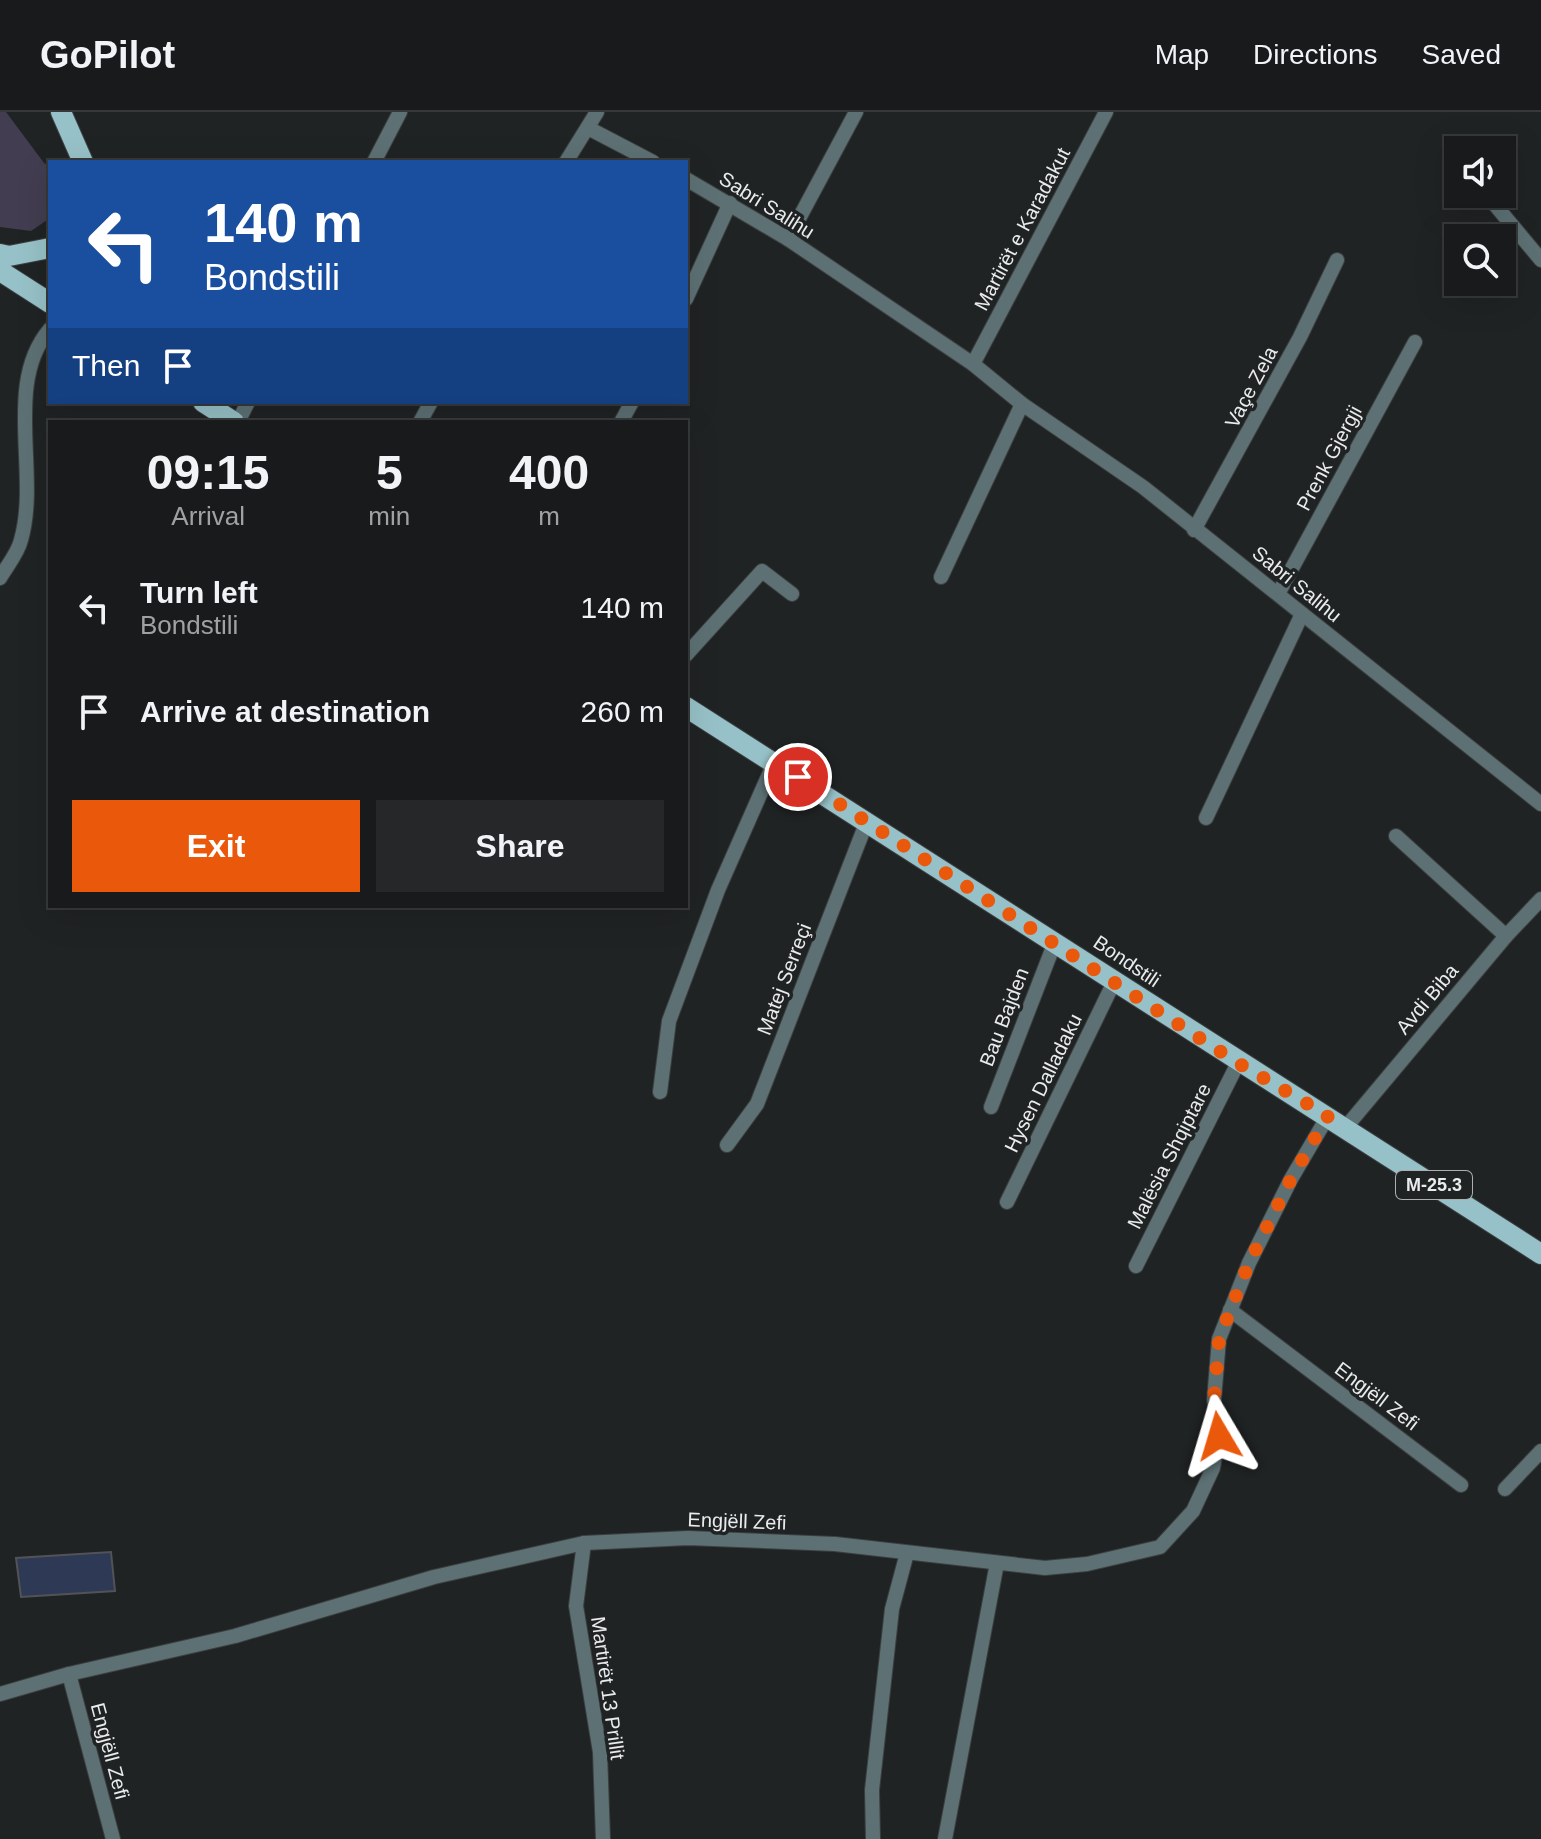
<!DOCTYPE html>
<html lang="en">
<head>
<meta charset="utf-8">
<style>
  :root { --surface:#181a1b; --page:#252728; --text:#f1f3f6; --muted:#9fa1a3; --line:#36383a; --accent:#ea580c }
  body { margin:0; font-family:Arial,sans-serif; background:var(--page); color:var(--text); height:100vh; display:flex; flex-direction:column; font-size:30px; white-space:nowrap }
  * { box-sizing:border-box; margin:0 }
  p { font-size:26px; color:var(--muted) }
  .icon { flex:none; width:44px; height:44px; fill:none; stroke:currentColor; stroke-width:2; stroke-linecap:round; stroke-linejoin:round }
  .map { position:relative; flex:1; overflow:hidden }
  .panel { position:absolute; left:48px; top:308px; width:640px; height:488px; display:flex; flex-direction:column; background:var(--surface); border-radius:0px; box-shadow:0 8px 32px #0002,0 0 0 2px var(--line) }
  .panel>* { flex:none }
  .hud { position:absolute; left:48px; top:48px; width:640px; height:244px; border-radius:0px; box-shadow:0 8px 32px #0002,0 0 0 2px var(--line); background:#1a4fa0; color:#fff; overflow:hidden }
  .tools { position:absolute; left:1444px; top:24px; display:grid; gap:16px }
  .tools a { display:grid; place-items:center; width:72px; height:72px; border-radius:0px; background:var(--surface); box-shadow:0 8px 32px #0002,0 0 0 2px var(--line); font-size:40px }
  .pin { position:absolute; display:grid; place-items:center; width:68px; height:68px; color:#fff; margin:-34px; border:4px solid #fff; border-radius:50%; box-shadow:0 2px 8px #0007 }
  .me { position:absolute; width:88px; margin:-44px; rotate:353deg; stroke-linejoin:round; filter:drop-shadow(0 0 6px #0008) }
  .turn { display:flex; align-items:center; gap:28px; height:168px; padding:0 24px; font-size:36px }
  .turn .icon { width:104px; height:104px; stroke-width:2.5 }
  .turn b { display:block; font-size:56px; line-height:68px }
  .then { display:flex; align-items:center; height:76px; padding:0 24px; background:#0003; gap:16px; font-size:30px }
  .eta { display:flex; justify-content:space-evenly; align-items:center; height:136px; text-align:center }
  .eta b { font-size:48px; font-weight:600; line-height:56px }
  .action { display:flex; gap:16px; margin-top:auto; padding:16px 24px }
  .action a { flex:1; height:92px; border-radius:0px; background:var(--accent); color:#fff; font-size:32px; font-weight:600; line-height:92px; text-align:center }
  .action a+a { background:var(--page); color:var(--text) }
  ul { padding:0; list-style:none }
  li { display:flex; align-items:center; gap:24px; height:104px; padding:0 24px }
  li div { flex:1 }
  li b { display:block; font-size:30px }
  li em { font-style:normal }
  header { display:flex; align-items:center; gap:48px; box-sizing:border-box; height:112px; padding:0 40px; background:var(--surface); border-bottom:2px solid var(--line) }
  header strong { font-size:38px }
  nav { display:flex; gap:44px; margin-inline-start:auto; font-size:28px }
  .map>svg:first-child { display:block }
  .green { fill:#423d50 }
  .building { fill:#2e3956; stroke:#515356; stroke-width:2 }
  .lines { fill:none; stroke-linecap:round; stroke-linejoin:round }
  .street-casing { stroke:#3c3f40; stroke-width:16 }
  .primary-casing { stroke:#3c3f40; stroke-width:22 }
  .street { stroke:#5d7174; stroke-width:14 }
  .primary { stroke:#97c1c8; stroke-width:20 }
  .route { stroke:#ea580c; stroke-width:14; stroke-dasharray:0 25.2 }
  .labels { text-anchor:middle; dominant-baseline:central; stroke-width:7; stroke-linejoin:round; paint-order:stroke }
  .shield { fill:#202324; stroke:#adafb0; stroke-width:2 }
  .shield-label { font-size:18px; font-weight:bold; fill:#e9ebec }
  .street-label { font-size:20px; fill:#e9ebec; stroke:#202324 }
</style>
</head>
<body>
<header>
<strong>GoPilot</strong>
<nav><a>Map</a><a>Directions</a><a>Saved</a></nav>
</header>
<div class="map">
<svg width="1541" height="1727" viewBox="0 0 1541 1727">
  <rect width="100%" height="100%" fill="#202324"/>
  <!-- green -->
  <path class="green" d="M0,0H6L44,51L50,55V106L31,119L0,115Z"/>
  <!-- building -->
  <path class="building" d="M111,1440L115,1479L21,1485L16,1446Z"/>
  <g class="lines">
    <!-- street casing -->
    <g class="street-casing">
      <g id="street">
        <path d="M588,16L653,50"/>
        <path d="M374,50L400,0"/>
        <path d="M566,50L597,0"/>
        <path d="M686,67L788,127L973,252L1022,292L1143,375L1541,692"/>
        <path d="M1486,82L1541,148"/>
        <path d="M788,127L856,0"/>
        <path d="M686,187L730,91"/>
        <path d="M973,252L1106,0"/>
        <path d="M238,310L248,290"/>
        <path d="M420,310L431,290"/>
        <path d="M621,310L632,290"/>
        <path d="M1194,418L1300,225L1337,148"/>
        <path d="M941,465L1022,292"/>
        <path d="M0,466C7,454 18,441 21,428C40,362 3,271 50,217"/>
        <path d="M1278,482L1415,230"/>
        <path d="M686,543L762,459L792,482"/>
        <path d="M1206,706L1302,502"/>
        <path d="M1396,724L1506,824"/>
        <path d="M660,980L669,909L718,778L774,651"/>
        <path d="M991,995L1055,830"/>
        <path d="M1346,1015L1506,824L1541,787"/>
        <path d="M727,1033L757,992L867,709"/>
        <path d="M1007,1090L1114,870"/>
        <path d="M1136,1154L1238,951"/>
        <path d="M1230,1198L1461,1373"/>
        <path d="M1505,1377L1541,1339"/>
        <path d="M584,1431L576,1494L600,1640L603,1727"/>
        <path d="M69,1562L113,1727"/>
        <path d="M0,1582L69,1562L235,1524L434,1465L584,1431L688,1426L835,1432L1045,1456L1087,1452L1160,1435L1193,1399L1213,1356L1219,1324L1214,1288L1219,1227L1249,1151L1291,1067L1328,1004"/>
        <path d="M873,1727L872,1678L892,1497L907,1441"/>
        <path d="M945,1727L997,1451"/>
      </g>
    </g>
    <!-- primary casing -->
    <g class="primary-casing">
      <g id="primary">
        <path d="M61,0L83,50"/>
        <path d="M0,142L9,144L50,136"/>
        <path d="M0,159L50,191"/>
        <path d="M203,290L234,310"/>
        <path d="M686,595L1541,1142"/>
      </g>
    </g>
    <!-- street -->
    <use href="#street" class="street"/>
    <!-- primary -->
    <use href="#primary" class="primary"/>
  </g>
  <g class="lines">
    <!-- route -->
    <path class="route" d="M798,665L1238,951L1328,1004L1291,1067L1249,1151L1219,1227L1214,1288L1219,1324"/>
  </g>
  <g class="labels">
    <!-- shield labels -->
    <rect class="shield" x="1396" y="1059" width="76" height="28" rx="6"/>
    <g class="shield-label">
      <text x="1434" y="1073">M-25.3</text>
    </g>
    <!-- street labels -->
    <g class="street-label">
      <text transform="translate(767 93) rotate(32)">Sabri Salihu</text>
      <text transform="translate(1022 117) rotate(-62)">Martirët e Karadakut</text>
      <text transform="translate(1251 275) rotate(-62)">Vaçe Zela</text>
      <text transform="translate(1329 346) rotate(-62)">Prenk Gjergji</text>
      <text transform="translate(1297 472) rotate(39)">Sabri Salihu</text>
      <text transform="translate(1127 849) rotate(34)">Bondstili</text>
      <text transform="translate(784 867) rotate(-69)">Matej Serreçi</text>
      <text transform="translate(1427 887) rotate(-50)">Avdi Biba</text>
      <text transform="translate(1004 905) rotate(-69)">Bau Bajden</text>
      <text transform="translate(1043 971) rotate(-64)">Hysen Dalladaku</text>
      <text transform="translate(1169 1044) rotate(-63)">Malësia Shqiptare</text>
      <text transform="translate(1377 1284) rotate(37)">Engjëll Zefi</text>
      <text transform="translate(737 1409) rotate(2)">Engjëll Zefi</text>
      <text transform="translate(608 1576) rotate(82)">Martirët 13 Prillit</text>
      <text transform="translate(110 1639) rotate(75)">Engjëll Zefi</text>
    </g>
  </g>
</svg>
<div class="tools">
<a><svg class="icon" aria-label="sound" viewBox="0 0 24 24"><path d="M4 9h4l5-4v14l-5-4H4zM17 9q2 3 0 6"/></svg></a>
<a><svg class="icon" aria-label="search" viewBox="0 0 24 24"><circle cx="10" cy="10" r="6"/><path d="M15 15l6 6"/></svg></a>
</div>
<div class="pin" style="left:798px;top:665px;background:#d93025"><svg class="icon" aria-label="arrive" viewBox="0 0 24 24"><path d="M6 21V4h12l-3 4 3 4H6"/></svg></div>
<svg class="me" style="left:1219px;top:1324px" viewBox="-20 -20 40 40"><path d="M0-17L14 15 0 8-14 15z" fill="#ea580c" stroke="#fff" stroke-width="4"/></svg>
<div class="hud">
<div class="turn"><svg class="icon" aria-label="left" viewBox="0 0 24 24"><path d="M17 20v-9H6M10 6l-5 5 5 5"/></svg><div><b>140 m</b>Bondstili</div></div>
<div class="then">Then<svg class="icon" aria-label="arrive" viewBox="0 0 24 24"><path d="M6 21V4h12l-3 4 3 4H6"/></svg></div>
</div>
<section class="panel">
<div class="eta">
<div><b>09:15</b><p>Arrival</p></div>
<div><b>5</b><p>min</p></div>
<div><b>400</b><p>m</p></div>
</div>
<ul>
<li><svg class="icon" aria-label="left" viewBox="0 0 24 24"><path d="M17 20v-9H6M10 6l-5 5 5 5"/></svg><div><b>Turn left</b><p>Bondstili</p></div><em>140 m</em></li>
<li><svg class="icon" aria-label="arrive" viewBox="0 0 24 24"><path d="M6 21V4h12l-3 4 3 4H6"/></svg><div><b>Arrive at destination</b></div><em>260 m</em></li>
</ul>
<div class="action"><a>Exit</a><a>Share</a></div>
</section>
</div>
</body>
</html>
